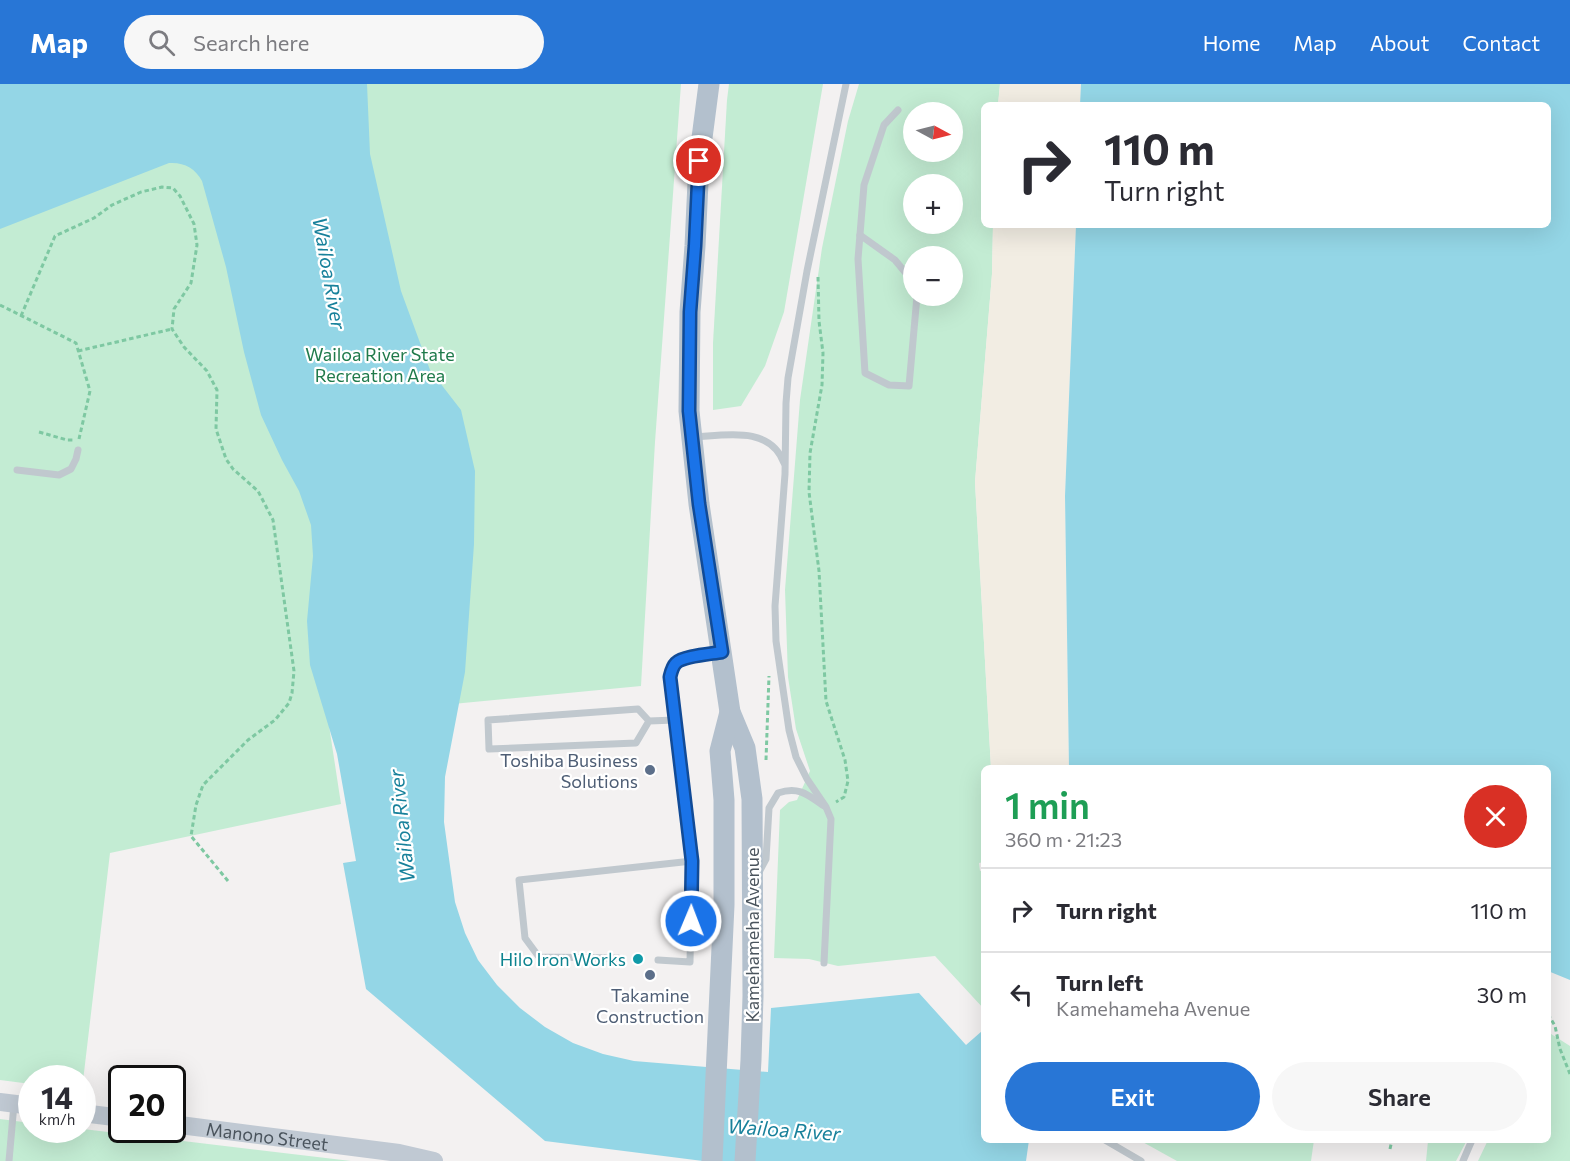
<!DOCTYPE html>
<html lang="en">
<head>
<meta charset="utf-8">
<style>
  :root { --surface:#fff; --page:#f7f7f7; --text:#2b2b33; --muted:#7c7c81; --line:#e1e1e2; --accent:#2876d6 }
  body { margin:0; font-family:Commissioner,sans-serif; background:var(--page); color:var(--text); height:100vh; display:flex; flex-direction:column; font-size:22px; white-space:nowrap }
  * { box-sizing:border-box; margin:0 }
  p { font-size:20px; color:var(--muted) }
  .icon { flex:none; width:33px; height:33px; fill:none; stroke:currentColor; stroke-width:2; stroke-linecap:round; stroke-linejoin:round }
  .map { position:relative; flex:1; overflow:hidden }
  .sheet { position:absolute; left:981px; top:681px; width:570px; height:378px; display:flex; flex-direction:column; background:var(--surface); border-radius:9px; box-shadow:0 6px 24px #0002 }
  .sheet>* { flex:none }
  .hud { position:absolute; left:981px; top:18px; width:570px; height:126px; border-radius:9px; box-shadow:0 6px 24px #0002; background:#fff; color:var(--text); overflow:hidden }
  .needle { width:39px; rotate:97deg }
  .controls { position:absolute; left:903px; top:18px; display:grid; gap:12px }
  .controls a { display:grid; place-items:center; width:60px; height:60px; border-radius:50%; background:var(--surface); box-shadow:0 6px 24px #0002; font-size:30px }
  .speed { position:absolute; left:18px; top:981px; display:flex; gap:12px; font-size:30px; font-weight:700; text-align:center }
  .speed>* { display:grid; place-content:center; width:78px; height:78px; border-radius:50%; background:var(--surface); box-shadow:0 6px 24px #0002; line-height:1 }
  .speed small { font-size:15px; font-weight:400 }
  .speed .limit { border:3px solid #111; border-radius:9px; background:#fff; color:#111 }
  .pin { position:absolute; display:grid; place-items:center; width:51px; height:51px; color:#fff; margin:-26px; border:3px solid #fff; border-radius:50%; box-shadow:0 2px 6px #0007 }
  .me { position:absolute; width:66px; margin:-33px; rotate:1deg; stroke-linejoin:round; filter:drop-shadow(0 0 4px #0008) }
  .turn { display:flex; align-items:center; gap:21px; height:126px; padding:0 24px; font-size:27px }
  .turn .icon { width:78px; height:78px; stroke-width:2.5 }
  .turn b { display:block; font-size:42px; line-height:51px }
  .round { display:grid; place-items:center; flex:none; width:63px; height:63px; border-radius:32px; background:var(--page) }
  .headline { display:flex; align-items:center; justify-content:space-between; height:102px; padding:0 24px }
  h1 { font-size:36px; font-weight:600; line-height:45px; color:#1e9e55 }
  .button { display:flex; gap:12px; margin-top:auto; padding:12px 24px }
  .button a { flex:1; height:69px; border-radius:36px; background:var(--accent); color:#fff; font-size:24px; font-weight:600; line-height:69px; text-align:center }
  .button a+a { background:var(--page); color:var(--text) }
  ul { padding:0; list-style:none }
  li { display:flex; align-items:center; gap:18px; height:84px; padding:0 24px; border-top:2px solid var(--line) }
  li div { flex:1 }
  li b { display:block; font-size:22px }
  li em { font-style:normal }
  header { display:flex; align-items:center; gap:36px; box-sizing:border-box; height:84px; padding:0 30px; background:var(--accent); color:#fff }
  header strong { font-size:28px }
  nav { display:flex; gap:33px; margin-inline-start:auto; font-size:21px }
  .search { width:420px; height:54px; background:var(--page); display:flex; align-items:center; gap:15px; box-sizing:border-box; padding:0 21px; border-radius:33px; color:var(--muted); font-size:22px }
  .map>svg:first-child { display:block }
  .green { fill:#c3ecd3; fill-rule:evenodd }
  .sand { fill:#f2ede3 }
  .water { fill:#94d6e6 }
  .lines { fill:none; stroke-linecap:round; stroke-linejoin:round }
  .path { stroke:#7ec8a2; stroke-width:3; stroke-dasharray:4.5 3; stroke-linecap:butt }
  .lane { stroke:#c0c8ce; stroke-width:7 }
  .secondary { stroke:#c0c9d3; stroke-width:18 }
  .primary { stroke:#b3c0cd; stroke-width:21 }
  .route-casing { stroke:#114b97; stroke-width:15 }
  .route { stroke:#1a73e8; stroke-width:10 }
  .service-dot { fill:#5c6f8a; stroke:#fff; stroke-width:2 }
  .culture-dot { fill:#0f9aa8; stroke:#fff; stroke-width:2 }
  .labels { text-anchor:middle; dominant-baseline:central; stroke-width:4.5; stroke-linejoin:round; paint-order:stroke }
  .park-label { font-size:18px; fill:#1f7a4b; stroke:#fff }
  .service-label { font-size:18px; fill:#4e5e75; stroke:#fff; text-anchor:end }
  .street-label { font-size:18px; fill:#4a545d; stroke:#fff }
  .culture-label { font-size:18px; fill:#0d838f; stroke:#fff; text-anchor:end }
  .water-label { font-size:20px; font-style:italic; fill:#18819b; stroke:#fff }
</style>
</head>
<body>
<header>
<strong>Map</strong>
<div class="search"><svg class="icon" aria-label="search" viewBox="0 0 24 24"><circle cx="10" cy="10" r="6"/><path d="M15 15l6 6"/></svg>Search here</div>
<nav><a>Home</a><a>Map</a><a>About</a><a>Contact</a></nav>
</header>
<div class="map">
<svg width="1570" height="1077" viewBox="0 0 1570 1077">
  <rect width="100%" height="100%" fill="#f3f1f1"/>
  <!-- green -->
  <g class="green">
    <path d="M0,0H681L655,358L641,602L463,619L328,635L341,720L110,769L83,997L82,994H32L31,1000L0,996Z"/>
    <path d="M729,0H823L784,228L765,282L741,322L713,326V259L727,16Z"/>
    <path d="M859,0H1000L998,21H984V141H993L992,190L975,398L991,684H984V778L979,779L980,787L984,786V925L935,872L838,882L809,875L774,874L780,726L789,718L797,716L810,687L796,645L788,593L785,506L800,316L822,164L848,37ZM914,28H952V68H914ZM914,100H952V140H914ZM914,172H952V212H914Z"/>
    <path d="M1548,948L1570,962V1077H1478L1488,1056H1548Z"/>
    <path d="M0,1035L31,1039L32,1046L83,1045L351,1077H0Z"/>
    <path d="M1139,1056H1314L1311,1077H1177Z"/>
    <path d="M1424,1056H1467L1456,1077H1426L1428,1057Z"/>
  </g>
  <!-- sand -->
  <g class="sand">
    <path d="M1000,0H1081L1080,21H998Z"/>
    <path d="M993,141H1076L1065,412L1069,684H991L975,398L992,190Z"/>
  </g>
  <!-- water -->
  <g class="water">
    <path d="M0,0H367L370,70L401,207L430,286L461,326L475,387L474,460L465,588L445,693L444,738L450,782L455,818L465,849L478,876L497,901L520,924L545,943L573,959L603,970L634,977L768,988L771,924L919,909L966,961L982,947L984,948V1056H1029L1026,1077H703L545,1057L366,905L343,779L356,777L337,670L310,581L307,537L313,472L311,441L299,407L282,376L261,331L244,268L226,183L202,97C195,84 184,78 169,79L0,145Z"/>
    <path d="M1081,0H1570V896L1548,887V684H1069L1065,412L1076,141H1548V21H1080Z"/>
  </g>
  <g class="lines">
    <!-- path -->
    <g class="path">
      <path d="M818,193L819,237L823,269L822,301L810,369L809,408L819,487L826,617L845,676L848,697L844,713L836,718"/>
      <path d="M0,221L76,259L90,307L79,355"/>
      <path d="M21,232L55,152L94,134L112,121L141,108L162,103L173,104L180,112L194,140L197,161L191,199L174,225L172,245L184,263L207,287L217,306L216,345L226,375L233,385L258,407L273,436L294,587L292,609L289,619L275,636L248,656L203,701L196,721L191,752L228,797"/>
      <path d="M78,267L172,245"/>
      <path d="M39,348L67,356H74"/>
      <path d="M766,676L769,592"/>
      <path d="M1548,930L1555,942L1560,965L1570,990"/>
      <path d="M1390,1065L1392,1056"/>
    </g>
    <!-- lane -->
    <g class="lane">
      <path d="M898,26L884,41L864,101L858,175L865,289L889,301L909,302L917,212"/>
      <path d="M860,151L895,176L914,199"/>
      <path d="M696,353C727,351 770,342 784,379"/>
      <path d="M17,386L59,391L71,385L76,375L78,366"/>
      <path d="M649,637L636,659L489,665L488,636L638,625L649,637L675,636"/>
      <path d="M758,790L766,775L769,724L778,709C798,702 807,710 824,722"/>
      <path d="M618,874L539,873L525,854L519,796L692,777"/>
      <path d="M658,876L690,878L692,777L670,593C671,589 672,583 676,580C683,573 709,571 719,569"/>
      <path d="M824,879L831,735L826,723L807,695L796,673L789,646L776,557L775,522L785,390L786,319L788,294L807,187L846,0"/>
      <path d="M1105,1056L1141,1077"/>
      <path d="M9,1077L14,1020"/>
      <path d="M1463,1077L1472,1056"/>
    </g>
    <!-- secondary -->
    <g class="secondary">
      <path d="M0,1018L32,1022"/>
      <path d="M82,1029L122,1034"/>
      <path id="s1" d="M172,1040L399,1069L434,1077"/>
    </g>
    <!-- primary -->
    <g class="primary">
      <path d="M709,0L699,77L695,162L690,228L689,327L699,420L730,628L745,664L752,715L753,912L751,976L745,1077"/>
      <path d="M712,1077L724,821V716L720,667L730,628"/>
    </g>
  </g>
  <g class="lines">
    <!-- route casing -->
    <g class="route-casing">
      <path id="route" d="M691,837L692,777L670,593C671,589 672,583 676,579C683,572 711,570 722,568L699,420L689,327L690,228L695,162L699,77"/>
    </g>
    <!-- route -->
    <use href="#route" class="route"/>
  </g>
  <!-- markers -->
  <g class="service-dot">
    <circle cx="650" cy="686" r="6"/>
    <circle cx="650" cy="891" r="6"/>
  </g>
  <circle class="culture-dot" cx="638" cy="875" r="6"/>
  <g class="labels">
    <!-- park labels -->
    <g class="park-label">
      <text x="380" y="270">Wailoa River State<tspan x="380" dy="21">Recreation Area</tspan></text>
    </g>
    <!-- service labels -->
    <g class="service-label">
      <text x="638" y="676">Toshiba Business<tspan x="638" dy="21">Solutions</tspan></text>
      <text x="650" y="911" text-anchor="middle">Takamine<tspan x="650" dy="21">Construction</tspan></text>
    </g>
    <!-- street labels -->
    <g class="street-label">
      <text transform="translate(752 851) rotate(-90)">Kamehameha Avenue</text>
      <text stroke="none"><textPath href="#s1" startOffset="96">Manono Street</textPath></text>
    </g>
    <!-- culture labels -->
    <g class="culture-label">
      <text x="626" y="875">Hilo Iron Works</text>
    </g>
    <!-- water labels -->
    <g class="water-label">
      <text transform="translate(330 189) rotate(80)">Wailoa River</text>
      <text transform="translate(401 742) rotate(-96)">Wailoa River</text>
      <text transform="translate(784 1045) rotate(4)">Wailoa River</text>
    </g>
  </g>
</svg>
<div class="controls">
<a><svg class="needle" viewBox="-14 -14 28 28"><path d="M0-13l5 13h-10z" fill="#e53935"/><path d="M0 13l5-13h-10z" fill="#7c7c81"/></svg></a>
<a>+</a>
<a>−</a>
</div>
<div class="speed"><div>14<small>km/h</small></div><div class="limit">20</div></div>
<div class="pin" style="left:699px;top:77px;background:#d93025"><svg class="icon" aria-label="arrive" viewBox="0 0 24 24"><path d="M6 21V4h12l-3 4 3 4H6"/></svg></div>
<svg class="me" style="left:691px;top:837px" viewBox="-20 -20 40 40"><circle r="17" fill="#1a73e8" stroke="#fff" stroke-width="3"/><path d="M0-11L8 9 0 5-8 9z" fill="#fff"/></svg>
<div class="hud">
<div class="turn"><svg class="icon" aria-label="right" viewBox="0 0 24 24"><path d="M7 20v-9h11M14 6l5 5-5 5"/></svg><div><b>110 m</b>Turn right</div></div>
</div>
<section class="sheet">
<div class="headline"><div><h1>1 min</h1><p>360 m · 21:23</p></div><a class="round" style="background:#d93025;color:#fff"><svg class="icon" aria-label="close" viewBox="0 0 24 24"><path d="M6 6l12 12M18 6L6 18"/></svg></a></div>
<ul>
<li><svg class="icon" aria-label="right" viewBox="0 0 24 24"><path d="M7 20v-9h11M14 6l5 5-5 5"/></svg><div><b>Turn right</b></div><em>110 m</em></li>
<li><svg class="icon" aria-label="left" viewBox="0 0 24 24"><path d="M17 20v-9H6M10 6l-5 5 5 5"/></svg><div><b>Turn left</b><p>Kamehameha Avenue</p></div><em>30 m</em></li>
</ul>
<div class="button"><a>Exit</a><a>Share</a></div>
</section>
</div>
</body>
</html>
